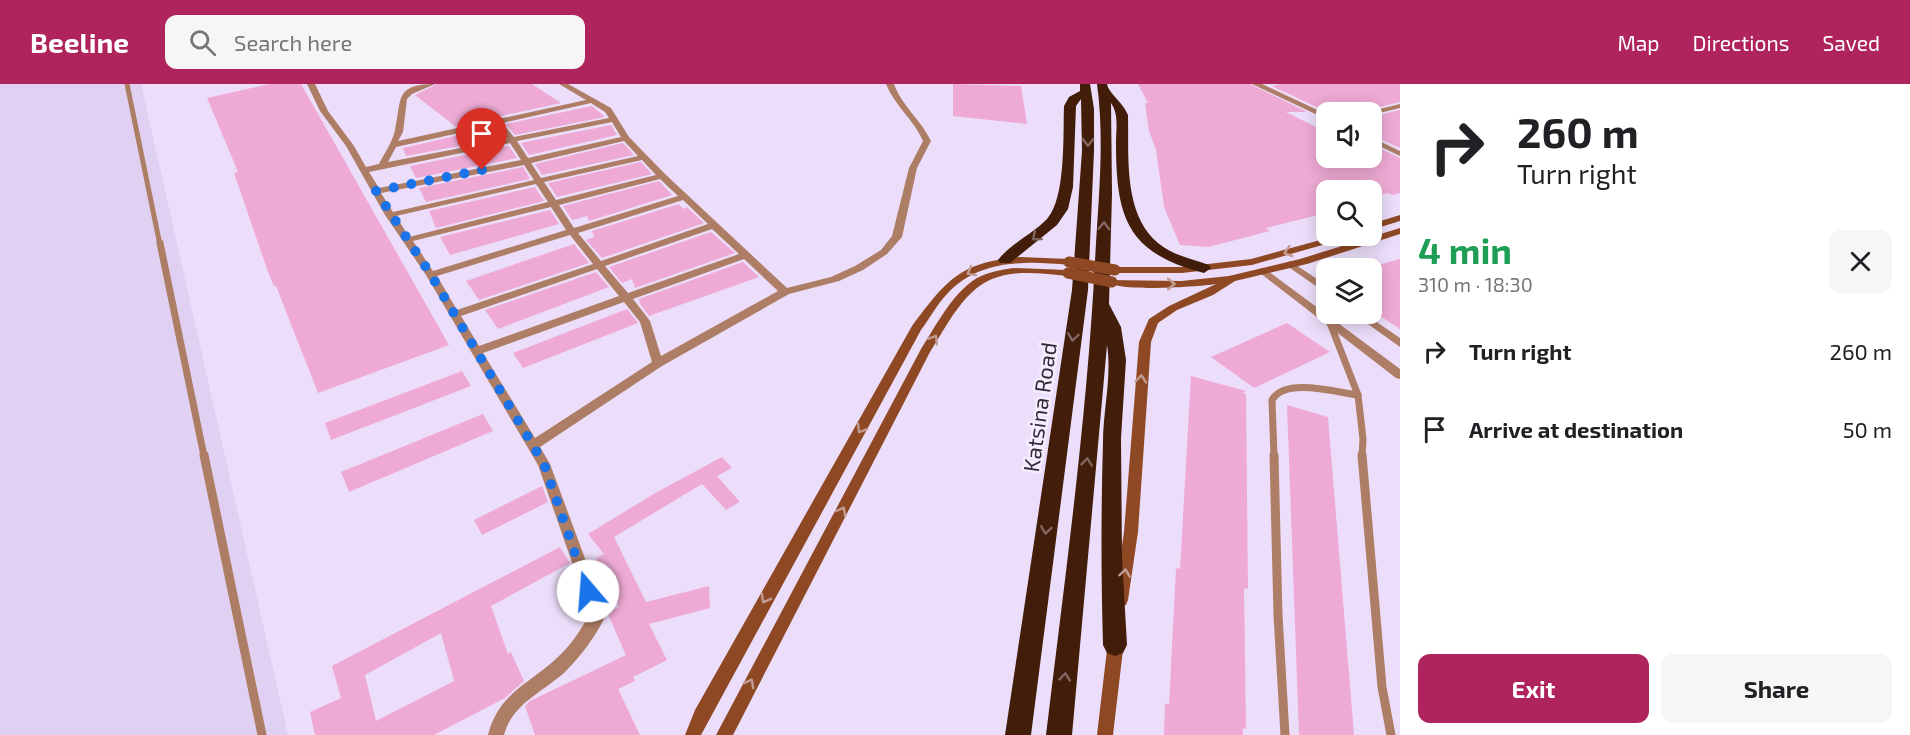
<!DOCTYPE html>
<html lang="en">
<head>
<meta charset="utf-8">
<style>
  :root { --surface:#fff; --page:#f6f6f6; --text:#202124; --muted:#757577; --accent:#b0245e }
  body { margin:0; font-family:"Exo 2",sans-serif; background:var(--page); color:var(--text); height:100vh; display:flex; flex-direction:column; font-size:22px; white-space:nowrap }
  * { box-sizing:border-box; margin:0 }
  p { font-size:20px; color:var(--muted) }
  .icon { flex:none; width:33px; height:33px; fill:none; stroke:currentColor; stroke-width:2; stroke-linecap:round; stroke-linejoin:round }
  .map { position:relative; flex:1; overflow:hidden }
  .side { display:flex; flex-direction:column; background:var(--surface); width:510px }
  .side>* { flex:none }
  .hud { background:#fff; color:var(--text); overflow:hidden }
  .fabs { position:absolute; left:1316px; top:18px; display:grid; gap:12px }
  .fabs a { display:grid; place-items:center; width:66px; height:66px; border-radius:12px; background:var(--surface); box-shadow:0 3px 15px #0003; font-size:30px }
  .pin { position:absolute; display:grid; place-items:center; width:51px; height:51px; color:#fff; margin:-62px -26px; border-radius:50% 50% 50% 0; rotate:-45deg; box-shadow:0 0 6px #0007 }
  .pin .icon { rotate:45deg }
  .me { position:absolute; width:66px; margin:-33px; rotate:342deg; stroke-linejoin:round; filter:drop-shadow(0 0 4px #0008) }
  .turn { display:flex; align-items:center; gap:21px; height:126px; padding:0 18px; font-size:27px }
  .turn .icon { width:78px; height:78px; stroke-width:2.5 }
  .turn b { display:block; font-size:42px; line-height:51px }
  .round { display:grid; place-items:center; flex:none; width:63px; height:63px; border-radius:12px; background:var(--page) }
  .head { display:flex; align-items:center; justify-content:space-between; height:102px; padding:0 18px }
  h1 { font-size:36px; font-weight:700; line-height:45px; color:#1e9e55 }
  .primary-button { display:flex; gap:12px; margin-top:auto; padding:12px 18px }
  .primary-button a { flex:1; height:69px; border-radius:12px; background:var(--accent); color:#fff; font-size:24px; font-weight:700; line-height:69px; text-align:center }
  .primary-button a+a { background:var(--page); color:var(--text) }
  ul { padding:0; list-style:none }
  li { display:flex; align-items:center; gap:18px; height:78px; padding:0 18px }
  li div { flex:1 }
  li b { display:block; font-size:22px }
  li em { font-style:normal }
  header { display:flex; align-items:center; gap:36px; box-sizing:border-box; height:84px; padding:0 30px; background:var(--accent); color:#fff }
  header strong { font-size:28px }
  nav { display:flex; gap:33px; margin-inline-start:auto; font-size:21px }
  .search { width:420px; height:54px; background:var(--page); display:flex; align-items:center; gap:15px; box-sizing:border-box; padding:0 21px; border-radius:12px; color:var(--muted); font-size:22px }
  main { display:flex; flex:1; min-height:0 }
  .map>svg:first-child { display:block }
  .built { fill:#e0d0f1 }
  .building { fill:#eeaad4; fill-rule:evenodd }
  .lines { fill:none; stroke-linecap:round; stroke-linejoin:round }
  .lane-far2 { stroke:#ae7d65; stroke-width:5 }
  .lane-far1 { stroke:#ae7d65; stroke-width:7 }
  .lane { stroke:#ae7d65; stroke-width:9 }
  .street { fill:#ae7d65; fill-rule:evenodd }
  .secondary { fill:#8e4924; fill-rule:evenodd }
  .highway { fill:#411d0a; fill-rule:evenodd }
  .secondary-bridge { stroke:#8e4924; stroke-width:11 }
  .oneway { stroke:#806660 }
  .oneway2 { stroke:#c29c92 }
  .route { stroke:#1a73e8; stroke-width:10; stroke-dasharray:0 18 }
  .labels { text-anchor:middle; dominant-baseline:central; stroke-width:5; stroke-linejoin:round; paint-order:stroke }
  .street-label { font-size:22px; fill:#312c37; stroke:#f6eeff }
</style>
</head>
<body>
<header>
<strong>Beeline</strong>
<div class="search"><svg class="icon" aria-label="search" viewBox="0 0 24 24"><circle cx="10" cy="10" r="6"/><path d="M15 15l6 6"/></svg>Search here</div>
<nav><a>Map</a><a>Directions</a><a>Saved</a></nav>
</header>
<main>
<div class="map">
<svg width="1400" height="651" viewBox="0 0 1400 651">
  <rect width="100%" height="100%" fill="#ecdefa"/>
  <!-- built -->
  <path class="built" d="M0,0H141L288,651H0Z"/>
  <!-- building -->
  <g class="building">
    <path d="M270,0H301L449,261L318,309L276,202H274L268,188L234,89L238,88L207,14Z"/>
    <path d="M437,0H532L561,19L455,42L415,11Z"/>
    <path d="M953,0L1021,2L1027,40L953,32Z"/>
    <path d="M1138,0H1250L1307,28H1286L1326,48V74H1371V60L1400,74V109L1392,111L1388,109L1371,113V106H1326V129L1266,144L1270,147L1208,163L1180,161L1164,123L1156,66L1149,47L1145,19H1148Z"/>
    <path d="M1281,0H1400V18L1367,26L1366,28H1327L1272,2Z"/>
    <path d="M592,22L605,33L515,51L506,40Z"/>
    <path d="M1400,26V64L1371,51V33Z"/>
    <path d="M611,41L617,51L529,71L521,59Z"/>
    <path d="M494,43L503,54L406,72L403,64Z"/>
    <path d="M623,59L634,71L542,91L535,80Z"/>
    <path d="M509,62L517,74L416,94L410,82Z"/>
    <path d="M641,78L652,90L557,113L548,99Z"/>
    <path d="M523,83L530,95L426,118L419,104Z"/>
    <path d="M659,97L672,111L589,137L587,132L572,136L563,122Z"/>
    <path d="M535,103L544,117L436,144L429,127Z"/>
    <path d="M679,120L683,125L687,123L704,139L602,174L586,156L594,153L592,147Z"/>
    <path d="M550,126L559,140L450,171L440,153Z"/>
    <path d="M711,148L735,169L635,204L632,195L622,199L609,183Z"/>
    <path d="M574,160L589,179L479,216L466,197Z"/>
    <path d="M1400,175V245L1371,226V183Z"/>
    <path d="M743,178L759,193L649,232L640,220L639,215Z"/>
    <path d="M596,188L609,203L498,245L485,226Z"/>
    <path d="M627,225L638,239L523,284L513,269Z"/>
    <path d="M1287,239L1330,268L1254,304L1211,273Z"/>
    <path d="M462,287L471,302L331,356L325,339Z"/>
    <path d="M1191,292L1246,307L1243,309L1246,310L1248,505L1244,504L1246,645L1243,644V651H1164L1165,619L1169,621L1176,484L1180,485Z"/>
    <path d="M1287,321L1328,333L1354,651H1299Z"/>
    <path d="M483,330L493,347L349,408L341,388Z"/>
    <path d="M722,373L732,384L717,392L740,418L726,426L702,400L614,453L646,518L709,502L710,524L649,540L667,576L633,593L635,597L618,605L640,651H535L525,622L530,617L626,571L607,528L619,523L596,474L604,470L588,450L657,408Z"/>
    <path d="M542,402L548,418L482,451L474,436Z"/>
    <path d="M560,463L570,479L491,522L508,570L511,568L524,597L505,614L434,651H315L310,628L341,614L332,582ZM441,549L454,597L376,637L365,591Z"/>
  </g>
  <g class="lines">
    <!-- lane-far2 -->
    <path class="lane-far2" d="M127,0L160,161"/>
    <!-- lane-far1 -->
    <g class="lane-far1">
      <path d="M160,159L204,372"/>
      <path d="M1330,239L1358,311L1363,355L1362,372"/>
      <path d="M1274,372L1272,316C1285,293 1335,308 1358,311"/>
    </g>
    <!-- lane -->
    <g class="lane">
      <path d="M204,371L262,651"/>
      <path d="M1274,371L1278,531L1285,651"/>
      <path d="M1362,371L1382,603L1391,651"/>
    </g>
    <!-- street -->
    <g class="street">
      <path d="M307,0H315L328,27L354,62L366,83L379,80C384,70 393,57 395,46C402,16 394,0 435,0L412,10L407,15L403,48L398,57L586,16L559,0H568L611,24L629,53L665,90L787,204L831,193L855,182L881,166L892,152L909,84L923,57C914,36 895,22 886,0H894C902,22 921,36 931,57L917,84L902,153L887,170L863,186L839,197L789,210L662,282L540,363L550,380L606,531C596,552 581,572 565,588C543,608 512,620 504,651H488C499,608 530,600 559,572C572,560 581,545 590,530L538,381L426,191L385,131L346,62L320,27ZM591,19L605,28L609,34L514,53L502,39ZM612,38L621,53L528,74L517,57ZM495,41L507,55L388,78L396,63ZM624,57L638,72L541,94L531,79ZM510,59L521,76L379,104L369,88ZM642,76L656,91L556,116L544,98ZM524,81L534,96L393,128L381,109ZM660,95L678,112L574,144L559,121ZM536,100L548,118L409,153L396,132ZM683,116L708,140L601,177L578,149ZM551,123L566,146L433,187L413,157ZM712,145L739,170L628,209L605,182ZM570,151L593,180L457,226L437,192ZM744,175L778,207L661,272L650,237L633,215ZM597,185L619,212L479,262L461,232ZM624,218L640,238L652,278L535,354L483,269Z"/>
      <path d="M1252,0H1262L1326,30V35Z"/>
      <path d="M1400,20V24L1371,31V28H1368Z"/>
      <path d="M1371,53L1400,67V72L1371,58Z"/>
      <path d="M1290,177L1326,201V209L1287,182L1285,180Z"/>
      <path d="M1264,184L1400,285V295L1396,294L1260,189V185Z"/>
      <path d="M1354,230H1365L1400,254V263Z"/>
    </g>
    <!-- secondary -->
    <g class="secondary">
      <path d="M1400,131V137L1371,146V140Z"/>
      <path d="M1400,144V150L1307,180L1235,197L1213,211L1177,226L1158,239L1151,258L1138,448L1128,516L1126,521L1121,523L1116,521L1114,516L1124,448L1139,258L1149,235L1169,222L1216,200C1197,203 1120,208 1107,198L1108,196L1181,197L1229,192L1300,175Z"/>
      <path d="M1335,152H1349L1347,154L1252,181L1182,189H1115L1110,186L1115,183H1182L1251,175Z"/>
      <path d="M1020,173L1069,175L1074,178L1069,181C1026,177 980,175 948,209C937,220 930,234 921,246L701,651H685L695,626L912,242C946,197 959,178 1020,173Z"/>
      <path d="M1013,184L1068,186L1073,189L1068,192C1045,190 1020,186 998,193C965,202 947,242 930,268L733,651H716L921,265C936,242 952,209 977,194C988,188 1001,186 1013,184Z"/>
      <path d="M1116,550L1121,552L1124,557L1113,651H1097L1108,557L1111,552Z"/>
    </g>
    <!-- highway -->
    <g class="highway">
      <path d="M1080,0H1090L1094,25V67L1088,206L1031,651H1005L1072,206L1082,67L1081,15L1076,22L1073,103L1068,125L1057,141L1010,179H1000L998,176C1011,159 1033,150 1047,135C1066,114 1063,50 1064,22L1069,13L1080,7Z"/>
      <path d="M1097,0H1107C1109,10 1122,17 1128,31C1129,72 1123,130 1158,159C1172,171 1192,175 1209,181L1211,184L1204,189C1127,169 1116,134 1116,59C1116,46 1119,30 1111,19L1112,110L1109,220L1121,243L1126,276L1121,354L1122,474L1127,561L1123,569L1115,572L1107,569L1103,561C1101,493 1101,426 1103,358C1103,326 1112,293 1107,261L1072,651H1046C1065,493 1087,335 1095,177C1098,119 1105,58 1097,0Z"/>
    </g>
    <!-- secondary-bridge -->
    <g class="secondary-bridge">
      <path d="M1069,178L1115,186"/>
      <path d="M1068,189L1112,198"/>
    </g>
  </g>
  <!-- one-way arrows -->
  <defs><path id="oneway-chevron" d="M-2-3.5L2.5 0L-2 3.5" fill="none" stroke-width="1.6" stroke-linecap="round" stroke-linejoin="round" transform="scale(1.5)"/></defs>
  <g class="oneway">
    <use href="#oneway-chevron" transform="translate(1088 58) rotate(91)"/>
    <use href="#oneway-chevron" transform="translate(1104 142) rotate(-88)"/>
    <use href="#oneway-chevron" transform="translate(1036 153) rotate(140)"/>
    <use href="#oneway-chevron" transform="translate(1073 253) rotate(98)"/>
    <use href="#oneway-chevron" transform="translate(1087 378) rotate(-84)"/>
    <use href="#oneway-chevron" transform="translate(1046 446) rotate(98)"/>
    <use href="#oneway-chevron" transform="translate(1065 593) rotate(-84)"/>
  </g>
  <g class="oneway2">
    <use href="#oneway-chevron" transform="translate(1288 168) rotate(163)"/>
    <use href="#oneway-chevron" transform="translate(971 188) rotate(151)"/>
    <use href="#oneway-chevron" transform="translate(1171 200) rotate(-1)"/>
    <use href="#oneway-chevron" transform="translate(934 255) rotate(-58)"/>
    <use href="#oneway-chevron" transform="translate(1141 295) rotate(-85)"/>
    <use href="#oneway-chevron" transform="translate(861 345) rotate(120)"/>
    <use href="#oneway-chevron" transform="translate(842 427) rotate(-62)"/>
    <use href="#oneway-chevron" transform="translate(1125 489) rotate(-82)"/>
    <use href="#oneway-chevron" transform="translate(765 515) rotate(119)"/>
    <use href="#oneway-chevron" transform="translate(750 599) rotate(-62)"/>
  </g>
  <g class="lines">
    <!-- route -->
    <path class="route" d="M482,86L376,107L431,191L544,380L588,507"/>
  </g>
  <g class="labels">
    <!-- street labels -->
    <g class="street-label">
      <text transform="translate(1039 323) rotate(-82)">Katsina Road</text>
    </g>
  </g>
</svg>
<div class="fabs">
<a><svg class="icon" aria-label="sound" viewBox="0 0 24 24"><path d="M4 9h4l5-4v14l-5-4H4zM17 9q2 3 0 6"/></svg></a>
<a><svg class="icon" aria-label="search" viewBox="0 0 24 24"><circle cx="10" cy="10" r="6"/><path d="M15 15l6 6"/></svg></a>
<a><svg class="icon" aria-label="layers" viewBox="0 0 24 24"><path d="M12 4l9 5-9 5-9-5zM3 14l9 5 9-5"/></svg></a>
</div>
<div class="pin" style="left:482px;top:86px;background:#d93025"><svg class="icon" aria-label="arrive" viewBox="0 0 24 24"><path d="M6 21V4h12l-3 4 3 4H6"/></svg></div>
<svg class="me" style="left:588px;top:507px" viewBox="-20 -20 40 40"><circle r="19" fill="#fff"/><path d="M0-13L10 11 0 6-10 11z" fill="#1a73e8"/></svg>
</div>
<section class="side">
<div class="hud">
<div class="turn"><svg class="icon" aria-label="right" viewBox="0 0 24 24"><path d="M7 20v-9h11M14 6l5 5-5 5"/></svg><div><b>260 m</b>Turn right</div></div>
</div>
<div class="head"><div><h1>4 min</h1><p>310 m · 18:30</p></div><a class="round"><svg class="icon" aria-label="close" viewBox="0 0 24 24"><path d="M6 6l12 12M18 6L6 18"/></svg></a></div>
<ul>
<li><svg class="icon" aria-label="right" viewBox="0 0 24 24"><path d="M7 20v-9h11M14 6l5 5-5 5"/></svg><div><b>Turn right</b></div><em>260 m</em></li>
<li><svg class="icon" aria-label="arrive" viewBox="0 0 24 24"><path d="M6 21V4h12l-3 4 3 4H6"/></svg><div><b>Arrive at destination</b></div><em>50 m</em></li>
</ul>
<div class="primary-button"><a>Exit</a><a>Share</a></div>
</section>
</main>
</body>
</html>
